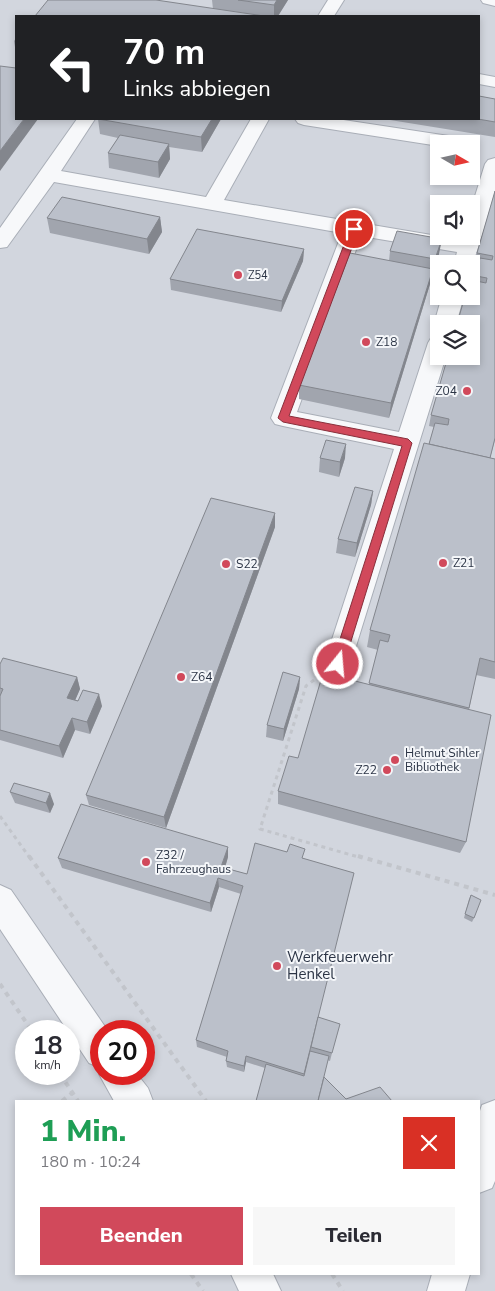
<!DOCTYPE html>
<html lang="de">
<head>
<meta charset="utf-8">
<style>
  :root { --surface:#fff; --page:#f7f7f7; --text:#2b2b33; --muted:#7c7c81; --accent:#d1495b }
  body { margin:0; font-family:"Nunito Sans",sans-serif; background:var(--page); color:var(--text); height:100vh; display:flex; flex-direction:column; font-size:19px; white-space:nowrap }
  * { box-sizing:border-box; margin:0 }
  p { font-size:16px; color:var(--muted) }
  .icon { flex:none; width:28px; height:28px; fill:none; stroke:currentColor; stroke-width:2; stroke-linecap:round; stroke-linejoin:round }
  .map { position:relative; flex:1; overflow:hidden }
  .sheet { position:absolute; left:15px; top:1100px; width:465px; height:175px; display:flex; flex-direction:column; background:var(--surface); border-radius:0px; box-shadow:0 2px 8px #0003 }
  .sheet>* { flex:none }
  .hud { position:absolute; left:15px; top:15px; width:465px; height:105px; border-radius:0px; box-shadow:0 2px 8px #0003; background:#202124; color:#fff; overflow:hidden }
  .needle { width:32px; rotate:99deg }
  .controls { position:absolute; left:430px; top:135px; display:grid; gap:10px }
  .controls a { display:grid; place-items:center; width:50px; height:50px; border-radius:0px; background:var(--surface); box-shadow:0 2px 8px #0003; font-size:25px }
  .speed { position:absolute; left:15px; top:1020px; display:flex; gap:10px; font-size:25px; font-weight:700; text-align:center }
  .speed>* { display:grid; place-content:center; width:65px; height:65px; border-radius:50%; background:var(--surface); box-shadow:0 2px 8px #0003; line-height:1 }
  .speed small { font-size:12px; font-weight:400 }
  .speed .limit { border:8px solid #d22; background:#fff; color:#111 }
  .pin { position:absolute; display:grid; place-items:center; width:42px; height:42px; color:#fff; margin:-21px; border:2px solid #fff; border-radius:50%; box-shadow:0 1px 5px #0007 }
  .me { position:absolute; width:55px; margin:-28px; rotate:17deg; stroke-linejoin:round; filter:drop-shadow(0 0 4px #0008) }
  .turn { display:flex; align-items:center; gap:18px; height:105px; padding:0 25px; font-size:22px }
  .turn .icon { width:65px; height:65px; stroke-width:2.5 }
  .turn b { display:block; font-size:35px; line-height:42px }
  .round { display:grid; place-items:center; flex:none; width:52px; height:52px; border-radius:0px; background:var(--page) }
  .head { display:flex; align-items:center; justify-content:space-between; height:85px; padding:0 25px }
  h1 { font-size:30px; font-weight:800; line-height:38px; color:#1e9e55 }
  .button { display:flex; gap:10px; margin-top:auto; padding:10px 25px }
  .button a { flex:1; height:58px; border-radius:0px; background:var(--accent); color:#fff; font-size:20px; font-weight:800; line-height:58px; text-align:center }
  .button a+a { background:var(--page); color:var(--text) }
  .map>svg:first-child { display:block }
  .built { fill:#d2d6de; fill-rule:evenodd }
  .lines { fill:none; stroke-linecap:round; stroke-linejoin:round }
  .minor-casing { stroke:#a9aeb7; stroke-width:2 }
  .path-far1 { stroke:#c2c5cb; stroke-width:3; stroke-dasharray:4 4; stroke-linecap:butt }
  .path { stroke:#c2c5cb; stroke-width:4; stroke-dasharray:5 5; stroke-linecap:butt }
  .minor { fill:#f7f8fa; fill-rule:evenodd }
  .wall { fill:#a1a5ae }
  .shaded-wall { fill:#83868d }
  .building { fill:#bbc0ca; stroke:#83868d }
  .route { fill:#d1495b; stroke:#882f3b }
  .poi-dot { fill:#d1495b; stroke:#f4f6f9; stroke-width:2 }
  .labels { text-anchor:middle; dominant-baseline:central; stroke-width:4; stroke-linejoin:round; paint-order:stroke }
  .far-poi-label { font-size:11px; fill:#2b3445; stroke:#f4f6f9; text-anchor:start }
  .poi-label { font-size:12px; fill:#2b3445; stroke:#f4f6f9; text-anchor:start }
  .near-poi-label { font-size:15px; fill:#2b3445; stroke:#f4f6f9; text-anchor:start }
</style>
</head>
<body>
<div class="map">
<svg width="495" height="1291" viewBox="0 0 495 1291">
  <rect width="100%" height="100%" fill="#e4e7ec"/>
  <!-- built -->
  <path class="built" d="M0,0H495V1291H0ZM16,16H479V119H16ZM439,144H471V176H439ZM439,204H471V236H439ZM439,264H471V296H439ZM439,324H471V356H439ZM26,1031H69V1074H26ZM101,1031H144V1074H101ZM16,1101H479V1274H16Z"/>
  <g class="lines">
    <!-- minor casing -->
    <g class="minor-casing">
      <g id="minor">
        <path d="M328,0H344L334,16H318Z"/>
        <path d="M481,0H495V6L483,3Z"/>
        <path d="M479,74L495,77V87L479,84Z"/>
        <path d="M77,119H95L61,171L206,197L251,119H269L224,200L461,240L462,236H471V209L485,164L488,160L495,158V196L471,269V264H454L457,252L361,236L297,412L399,432L428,343L431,338L439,336V356H446L348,672L338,676L328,672L324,664L394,449L283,426L275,424L271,418L342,233L54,182L7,247L0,248V228Z"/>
        <path d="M295,119H337L462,138L469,140L471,144H439V146L304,125L298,123Z"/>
        <path d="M442,296H464L456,324H439V330L434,324Z"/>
        <path d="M0,885L11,890L108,1031H101V1074H137L148,1088L153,1101H114L99,1074L101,1068L89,1063L0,929Z"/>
        <path d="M495,1100V1181L492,1188L479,1193V1114L482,1105Z"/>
        <path d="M231,1274H273L281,1291H239Z"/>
        <path d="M432,1274H470L465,1291H427Z"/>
      </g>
    </g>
    <!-- path-far1 -->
    <g class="path-far1">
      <path d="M314,680L306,686L260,829L362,858"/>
      <path d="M0,816L30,858"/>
    </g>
    <!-- path -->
    <g class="path">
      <path d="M29,856L206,1101"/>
      <path d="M358,856L495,895"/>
      <path d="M0,984L32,1031"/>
      <path d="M60,1074L78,1101"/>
      <path d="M62,1101L72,1093"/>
      <path d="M191,1274L203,1291"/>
      <path d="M332,1274L343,1291"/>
    </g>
    <!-- minor -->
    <use href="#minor" class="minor"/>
  </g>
  <!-- wall -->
  <g class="wall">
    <path d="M212,0H288L278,16H35L213,9Z"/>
    <path d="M16,38V53L14,41Z"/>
    <path d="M495,99V137L384,119H479Z"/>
    <path d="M98,119H221L202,152L169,147L170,159L159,178L109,168L108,153L118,138L100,134Z"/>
    <path d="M495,191V440L490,458L495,459V679L476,675L469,710L466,842L460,853L278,804V791L298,758L369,684L378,650L367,647L370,630L429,444L434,427L429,426L431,415L475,281L479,265L475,264L477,253Z"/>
    <path d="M160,217L162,232L149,254L50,233L47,218Z"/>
    <path d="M304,249L303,261L281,312L171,290L170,279Z"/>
    <path d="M390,251L439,254L433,274H432L430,284L389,418L299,399V385L389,261Z"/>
    <path d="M320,458H345L339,477L319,472Z"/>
    <path d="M373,491L371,505L355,557L336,553L338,539Z"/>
    <path d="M275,513V527L166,828L89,805L86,795Z"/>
    <path d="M0,664L77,677L80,689L75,700L102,706L90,734L75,730L63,758L0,740Z"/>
    <path d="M300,677L299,689L283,741L266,737L267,725Z"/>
    <path d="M10,792L54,804L50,813L15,803Z"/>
    <path d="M228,857L225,868L247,874L303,858L319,1017L332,1053L330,1061L327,1060L323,1080L346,1099L392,1101H256L265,1068L246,1062L244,1072L227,1067L226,1061L227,1057L197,1047L196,1040L241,894L219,887L211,912L62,868L58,858Z"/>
    <path d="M471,895L474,918L472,922L464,918L469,899Z"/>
  </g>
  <!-- shaded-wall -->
  <g class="shaded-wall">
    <path d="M277,0H288L278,16H274V5Z"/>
    <path d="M24,119H38L0,171V151Z"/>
    <path d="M212,119H221L202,152L201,137Z"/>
    <path d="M169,144L170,159L159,178L158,162Z"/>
    <path d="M160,217L162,232L149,254L147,239Z"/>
    <path d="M442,239L439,254L433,274L435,259Z"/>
    <path d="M304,249L303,261L281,312L282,301Z"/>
    <path d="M433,269L430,284L389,418L391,403Z"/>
    <path d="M346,444L345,458L339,477L340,462Z"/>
    <path d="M373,491L371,505L355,557L357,543Z"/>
    <path d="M275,513V527L166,828L164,817Z"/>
    <path d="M77,677L80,689L71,710L67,698Z"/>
    <path d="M300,677L299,689L283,741L284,729Z"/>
    <path d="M99,694L102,706L90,734L87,722Z"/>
    <path d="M72,718L75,730L63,758L59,746Z"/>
    <path d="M50,793L54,804L50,813L46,803Z"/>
    <path d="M228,847V857L222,877L221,867Z"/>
    <path d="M218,878L219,887L211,912L210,903Z"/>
    <path d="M246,1056V1062L244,1072V1066Z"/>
  </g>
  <!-- building -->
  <g class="building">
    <path d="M48,0H156L264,16H35Z"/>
    <path d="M238,0H277L274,5Z"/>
    <path d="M0,66L16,68V119H24L0,151Z"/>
    <path d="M479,96L495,99V122L478,119H479Z"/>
    <path d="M98,119H212L201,137Z"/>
    <path d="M120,135L169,144L158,162L108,153Z"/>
    <path d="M495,191V438L490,458L429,444L435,423L448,425L449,419L431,415L448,356H471V324H457L465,296H471V280L486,283L487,278L476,276L480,258L492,260L493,256L477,253Z"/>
    <path d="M62,197L160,217L147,239L47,218Z"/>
    <path d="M197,229L304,249L282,301L170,279Z"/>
    <path d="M397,231L442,239L435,259L390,251Z"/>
    <path d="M350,253L433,269L391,403L299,385Z"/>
    <path d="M326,440L346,444L340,462L320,458Z"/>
    <path d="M424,443L495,459V662L480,658L469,708L369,683L380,640L388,642L390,635L370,630Z"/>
    <path d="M355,487L373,491L357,543L338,539Z"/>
    <path d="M211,498L275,513L164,817L86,795Z"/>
    <path d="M3,658L77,677L67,698L78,701L83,690L99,694L87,722L72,718L59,746L0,730V696L3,689L0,688V664Z"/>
    <path d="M283,672L300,677L284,729L267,725Z"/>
    <path d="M323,673L491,715L466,842L278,791L289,756L298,758Z"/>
    <path d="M14,783L50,793L46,803L10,792Z"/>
    <path d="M81,804L228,847L221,867L247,874L255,843L287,852L290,844L305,849L302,858L354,873L304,1074L246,1056L244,1066L226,1061L228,1051L196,1040L243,886L218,878L210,903L58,858Z"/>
    <path d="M471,895L481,900L474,918L465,914Z"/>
    <path d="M318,1017L340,1024L332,1053L311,1047Z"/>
    <path d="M310,1051L329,1056L318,1101H256L266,1064L304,1076Z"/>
    <path d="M324,1077L346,1099L380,1087L392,1101H318Z"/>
  </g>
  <!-- route -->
  <path class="route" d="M354,226L359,229L289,416L408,439L412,443L344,664L338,669L332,664L402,446L283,422L278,418L350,229Z"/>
  <!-- markers -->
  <g class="poi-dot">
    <circle cx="238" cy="275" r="5"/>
    <circle cx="366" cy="342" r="5"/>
    <circle cx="467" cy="391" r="5"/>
    <circle cx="443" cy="563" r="5"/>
    <circle cx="226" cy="564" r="5"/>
    <circle cx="181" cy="677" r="5"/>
    <circle cx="395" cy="760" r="5"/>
    <circle cx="387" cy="770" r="5"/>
    <circle cx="146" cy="862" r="5"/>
    <circle cx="277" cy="966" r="5"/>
  </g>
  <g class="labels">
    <!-- far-poi labels -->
    <g class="far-poi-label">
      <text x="248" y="275">Z54</text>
    </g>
    <!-- poi labels -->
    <g class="poi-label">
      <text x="376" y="342">Z18</text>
      <text x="457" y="391" text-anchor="end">Z04</text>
      <text x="453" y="563">Z21</text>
      <text x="236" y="564">S22</text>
      <text x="191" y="677">Z64</text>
      <text x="405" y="753">Helmut Sihler<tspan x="405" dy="14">Bibliothek</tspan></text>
      <text x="377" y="770" text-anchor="end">Z22</text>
      <text x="156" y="855">Z32 /<tspan x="156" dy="14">Fahrzeughaus</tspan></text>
    </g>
    <!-- near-poi labels -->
    <g class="near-poi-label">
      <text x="287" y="957">Werkfeuerwehr<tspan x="287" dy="17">Henkel</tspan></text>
    </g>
  </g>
</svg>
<div class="controls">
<a><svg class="needle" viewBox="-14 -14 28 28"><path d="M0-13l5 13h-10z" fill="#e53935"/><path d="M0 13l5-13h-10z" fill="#7c7c81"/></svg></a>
<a><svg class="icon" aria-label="sound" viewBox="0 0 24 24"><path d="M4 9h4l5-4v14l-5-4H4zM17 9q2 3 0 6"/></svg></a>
<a><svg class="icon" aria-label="search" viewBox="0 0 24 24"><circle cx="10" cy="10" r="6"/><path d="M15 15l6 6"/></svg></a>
<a><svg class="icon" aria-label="layers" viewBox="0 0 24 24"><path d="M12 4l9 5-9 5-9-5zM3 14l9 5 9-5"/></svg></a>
</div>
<div class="speed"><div>18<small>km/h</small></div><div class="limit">20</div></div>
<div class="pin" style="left:354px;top:229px;background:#d93025"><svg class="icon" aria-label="arrive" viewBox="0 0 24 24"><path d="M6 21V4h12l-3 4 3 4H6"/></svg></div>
<svg class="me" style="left:338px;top:664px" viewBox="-20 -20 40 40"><circle r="17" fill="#d1495b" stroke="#fff" stroke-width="3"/><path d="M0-11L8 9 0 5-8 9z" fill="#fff"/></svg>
<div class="hud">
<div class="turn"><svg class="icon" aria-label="left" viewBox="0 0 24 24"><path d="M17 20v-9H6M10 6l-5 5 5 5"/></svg><div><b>70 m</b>Links abbiegen</div></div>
</div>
<section class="sheet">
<div class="head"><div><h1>1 Min.</h1><p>180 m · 10:24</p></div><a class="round" style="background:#d93025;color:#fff"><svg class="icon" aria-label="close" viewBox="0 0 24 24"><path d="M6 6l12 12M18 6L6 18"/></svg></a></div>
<div class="button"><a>Beenden</a><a>Teilen</a></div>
</section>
</div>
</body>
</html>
